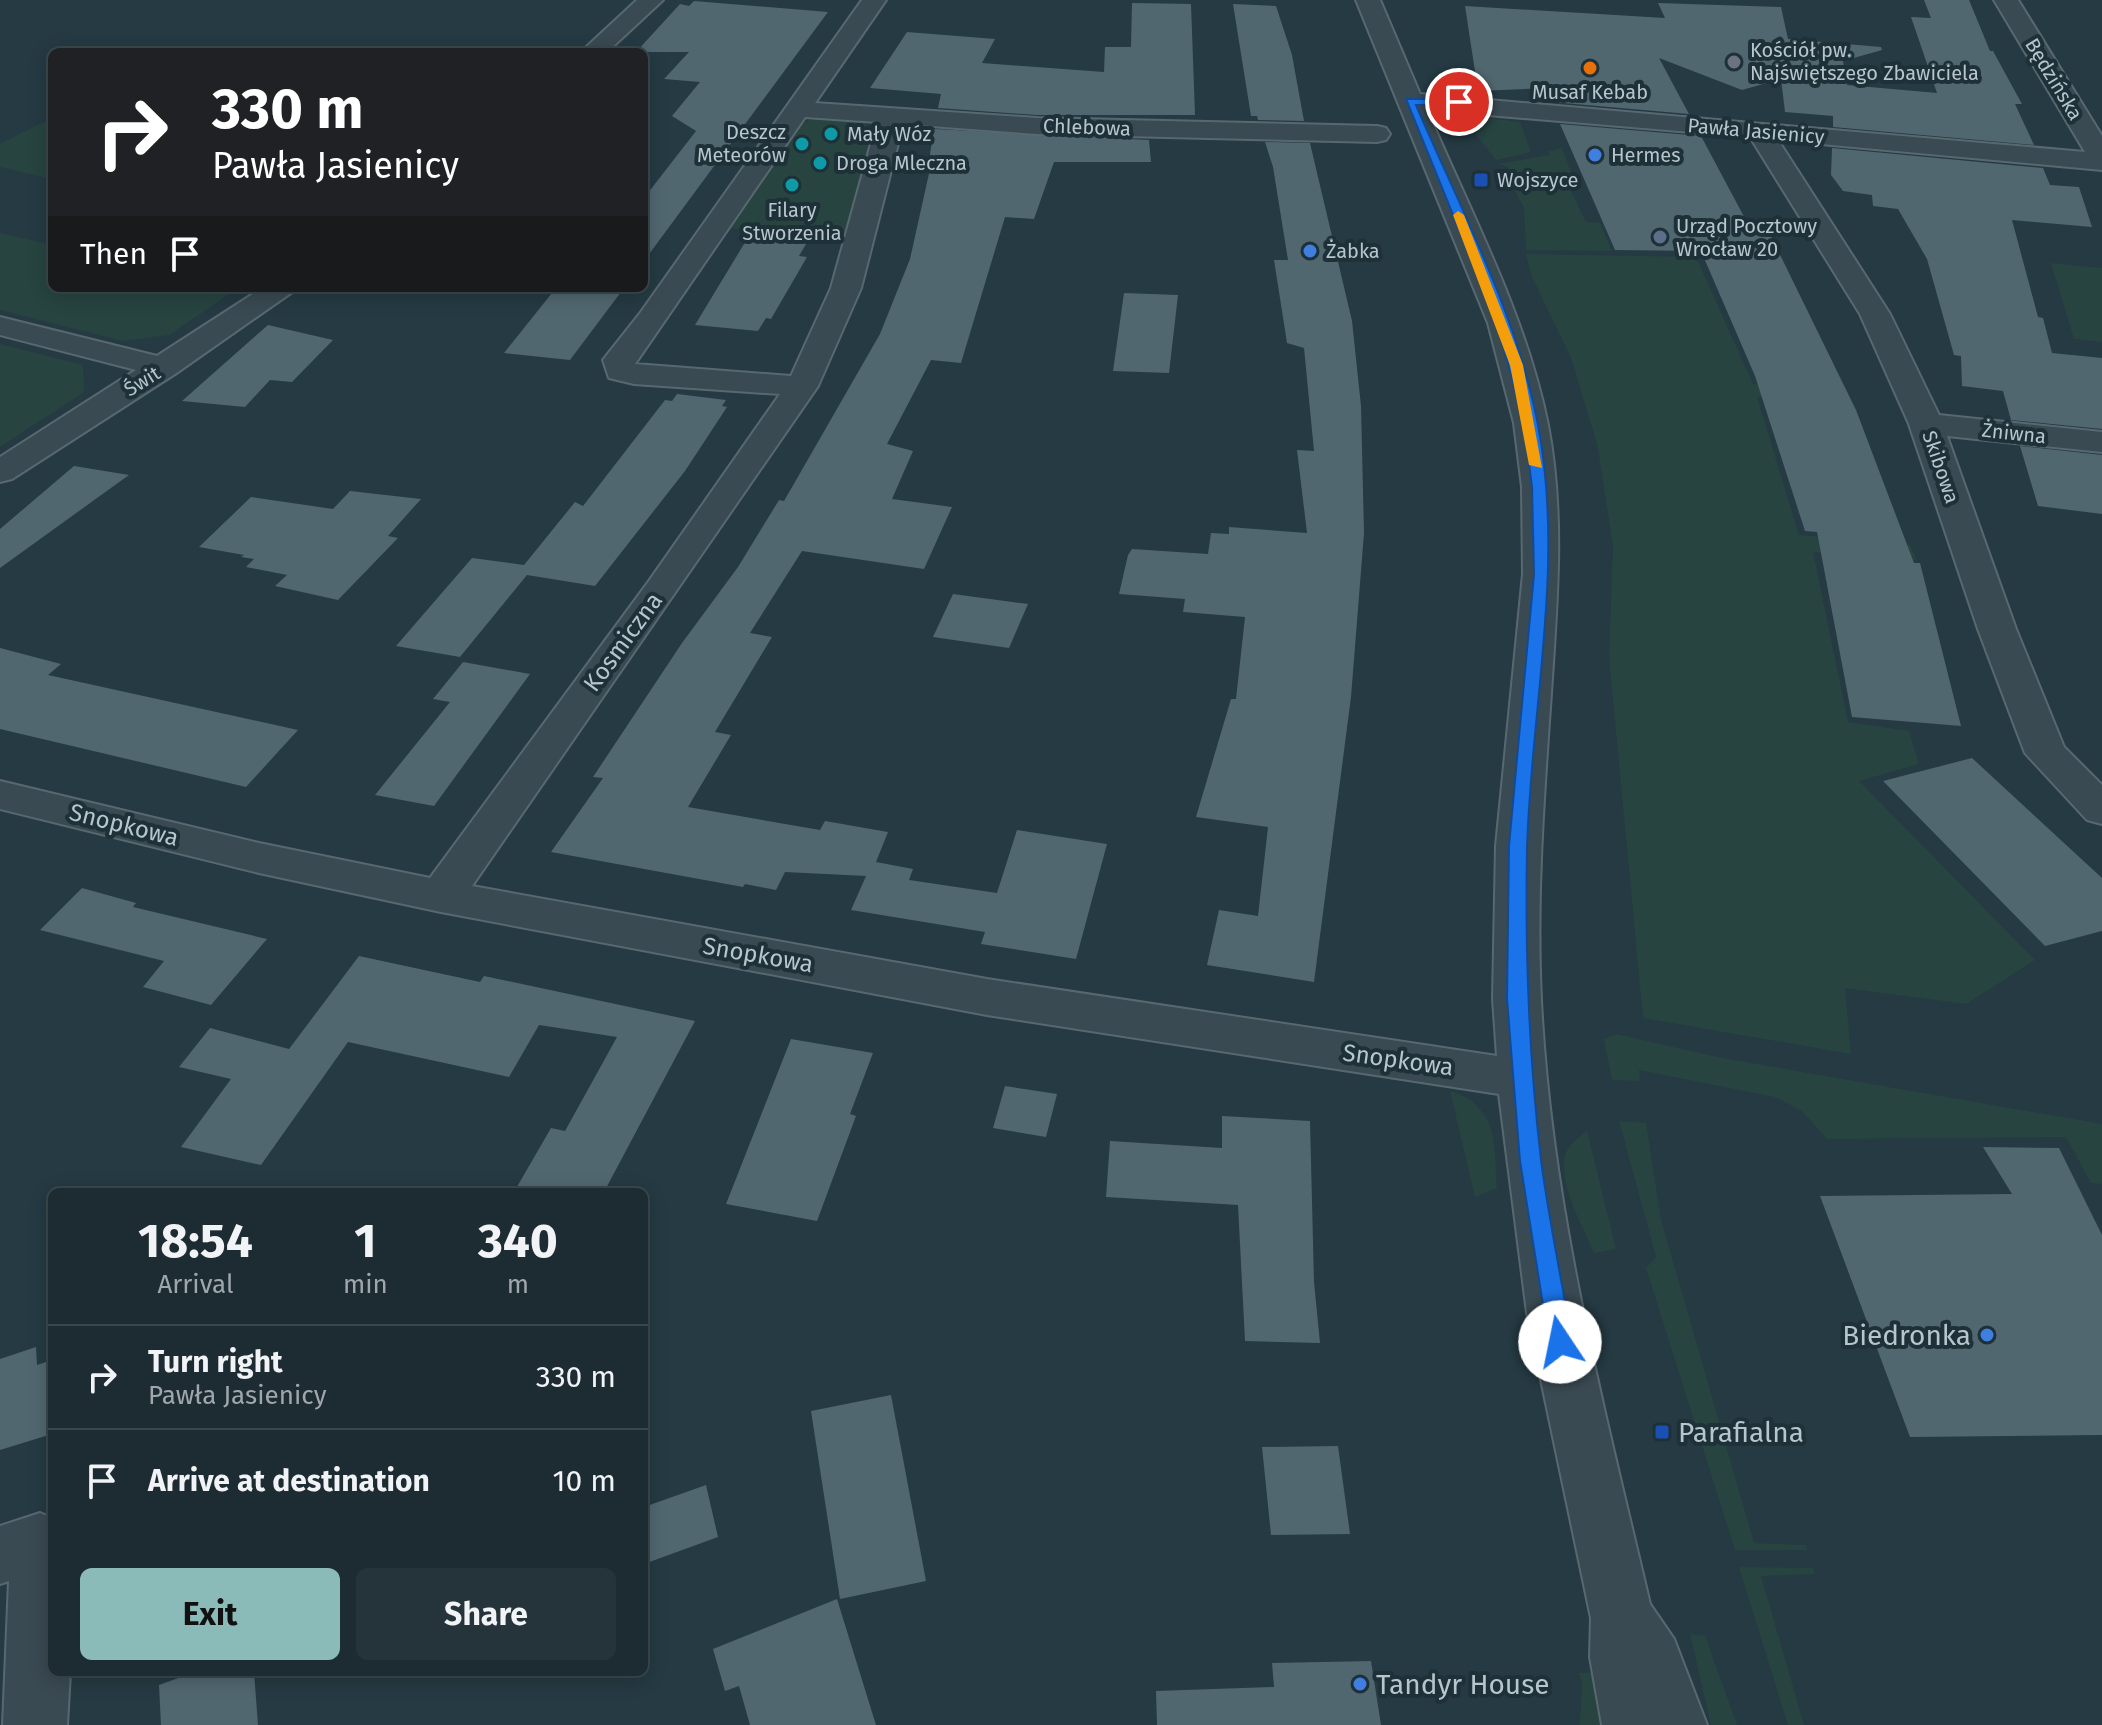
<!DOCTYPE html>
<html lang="en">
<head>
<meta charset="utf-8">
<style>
  :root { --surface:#1c2c32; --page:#25343a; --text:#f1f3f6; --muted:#a0a7ac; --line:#3a484d; --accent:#8bbbb9 }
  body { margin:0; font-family:"Fira Sans",sans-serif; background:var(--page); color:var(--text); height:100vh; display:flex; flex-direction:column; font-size:30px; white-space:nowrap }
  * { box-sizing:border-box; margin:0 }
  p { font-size:26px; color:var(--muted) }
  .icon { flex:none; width:44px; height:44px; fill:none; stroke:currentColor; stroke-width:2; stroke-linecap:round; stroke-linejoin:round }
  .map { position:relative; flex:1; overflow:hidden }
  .details { position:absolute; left:48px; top:1188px; width:600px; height:488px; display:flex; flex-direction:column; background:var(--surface); border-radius:12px; box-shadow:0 4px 20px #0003,0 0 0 2px var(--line) }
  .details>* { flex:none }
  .top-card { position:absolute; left:48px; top:48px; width:600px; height:244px; border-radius:12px; box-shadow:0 4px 20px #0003,0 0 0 2px var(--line); background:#202124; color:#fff; overflow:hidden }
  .pin { position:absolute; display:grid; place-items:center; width:68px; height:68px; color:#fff; margin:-34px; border:4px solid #fff; border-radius:50%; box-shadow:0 2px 8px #0007 }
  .me { position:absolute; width:88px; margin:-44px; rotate:349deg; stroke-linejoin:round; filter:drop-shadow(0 0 6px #0008) }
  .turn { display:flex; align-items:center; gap:28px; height:168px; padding:0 32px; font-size:36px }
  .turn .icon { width:104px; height:104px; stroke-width:2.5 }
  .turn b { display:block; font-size:56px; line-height:68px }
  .then { display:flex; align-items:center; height:76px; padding:0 32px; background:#0003; gap:16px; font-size:30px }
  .eta { display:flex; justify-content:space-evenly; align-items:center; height:136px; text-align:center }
  .eta b { font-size:48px; font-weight:700; line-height:56px }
  .button { display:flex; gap:16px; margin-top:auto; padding:16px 32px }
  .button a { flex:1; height:92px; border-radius:12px; background:var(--accent); color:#111; font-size:32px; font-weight:700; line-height:92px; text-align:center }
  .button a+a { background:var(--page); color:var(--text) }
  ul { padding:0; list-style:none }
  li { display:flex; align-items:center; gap:24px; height:104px; padding:0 32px; border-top:2px solid var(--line) }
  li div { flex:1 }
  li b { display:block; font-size:30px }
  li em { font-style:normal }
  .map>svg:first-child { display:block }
  .green { fill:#274440 }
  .building { fill:#516770 }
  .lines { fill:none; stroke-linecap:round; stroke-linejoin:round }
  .minor-casing { stroke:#586870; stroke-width:4 }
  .minor { fill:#3a4a52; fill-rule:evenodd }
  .route { fill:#1a73e8; stroke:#114b97; stroke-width:2 }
  .slow { fill:#f59e0b }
  .worship-dot { fill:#6b7280; stroke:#1e3038; stroke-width:3 }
  .food-dot { fill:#e8710a; stroke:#1e3038; stroke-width:3 }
  .culture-dot { fill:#0f9aa8; stroke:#1e3038; stroke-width:3 }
  .shop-dot { fill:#3f7fe0; stroke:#1e3038; stroke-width:3 }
  .transit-dot { fill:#1a4fb4; stroke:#1e3038; stroke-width:3 }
  .service-dot { fill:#5c6f8a; stroke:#1e3038; stroke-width:3 }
  .labels { text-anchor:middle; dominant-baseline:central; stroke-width:8; stroke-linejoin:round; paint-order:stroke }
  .far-poi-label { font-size:20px; fill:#b7c5cc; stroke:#1e3038; text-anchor:start }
  .far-street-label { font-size:20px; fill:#b7c5cc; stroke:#1e3038 }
  .street-label { font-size:24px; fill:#b7c5cc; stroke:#1e3038 }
  .near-poi-label { font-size:28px; fill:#b7c5cc; stroke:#1e3038; text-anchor:start }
</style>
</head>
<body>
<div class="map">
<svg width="2102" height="1725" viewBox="0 0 2102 1725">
  <rect width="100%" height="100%" fill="#253a43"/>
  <!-- green -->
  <g class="green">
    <path d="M818,116L857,120L874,129L846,238L730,228L801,124Z"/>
    <path d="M1473,116L1520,122L1531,152L1496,160L1470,127L1469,122Z"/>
    <path d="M52,118V179L0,167V144Z"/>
    <path d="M1562,148L1576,185L1514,184L1506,178L1512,177L1507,166L1498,164L1549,155V151Z"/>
    <path d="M1513,188L1570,189L1586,222L1600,223L1612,251L1526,250L1524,208Z"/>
    <path d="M0,233L52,245V288L237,289L169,335L123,341L0,310Z"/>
    <path d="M1526,254L1696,257L1753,384L1845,388L1851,401L1757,397L1799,535L1910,545L1917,560L1813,552L1848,722L1909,731L1919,764L1859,781L2035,960L1966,1004L1845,988L1851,1054L1643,1018L1609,657L1613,546L1597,443L1585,405L1572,360L1531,275Z"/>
    <path d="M2051,263L2102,268V342L2074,339Z"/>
    <path d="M0,344L83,365L84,392L0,447Z"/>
    <path d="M1616,1034L1722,1058L2102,1124V1184L2091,1183L2066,1137L1827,1139L1802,1111L1775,1097L1639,1070L1640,1081L1612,1080L1604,1039Z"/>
    <path d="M1450,1091C1499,1106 1494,1145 1497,1188L1475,1197Z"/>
    <path d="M1619,1121L1646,1123L1661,1220L1754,1543L1806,1545L1808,1550H1735L1646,1268L1656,1257Z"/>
    <path d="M1587,1131L1616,1249L1594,1253C1583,1226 1562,1192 1564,1161C1564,1148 1577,1139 1587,1131Z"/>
    <path d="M1739,1567L1813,1568L1815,1574L1761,1576L1804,1725H1788Z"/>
    <path d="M1690,1634L1705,1636L1737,1725H1711Z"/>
    <path d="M1579,1673H1593L1604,1725H1580L1582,1685Z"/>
  </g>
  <!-- building -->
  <g class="building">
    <path d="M1924,0H1969L1990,51H1993L2022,104H2015L2034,145L1833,127V116L1785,112L1781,79L1742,90L1659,58L1689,114L1552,102L1546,88L1478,91L1465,6L1665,18L1658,3L1781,7L1788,39L1881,47L1882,50L1843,61L1847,85L1937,93L1911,17L1931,18Z"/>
    <path d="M694,1L828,12L644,261V198L696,131L672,116L700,82L664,79L689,52H636L680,4L689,6Z"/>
    <path d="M1132,3L1191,4L1195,115H1037L938,108L941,94L870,88L907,32L995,39L982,63L1104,72L1105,47H1131Z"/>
    <path d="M1233,4L1276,6L1292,55L1304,121L1258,120L1257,116H1251Z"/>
    <path d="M1560,124L1701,136L1749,226H1766L1856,410L1914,563H1920L1961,726L1852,717L1817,532L1805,531L1755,376L1701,251L1615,250Z"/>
    <path d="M934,129L1149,140L1151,162H1054L1034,219L1005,217L961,363L931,360L887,444L913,451L892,499L952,507L924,569L802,551L750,633L772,637L715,732L731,735L688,807L820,830L825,821L888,832L876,862L913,869L909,880L997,893L1017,830L1107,844L1076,959L981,944L985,932L851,910L866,876L785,872L776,890L745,884L743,887L551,852L603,778L593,777L682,643L738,567L779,500L784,501L880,334L910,259L932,160H929Z"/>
    <path d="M1265,142L1310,143L1352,321L1361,406L1364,533L1351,697L1314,982L1207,965L1219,910L1258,916L1268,827L1196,817L1231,699H1236L1245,617L1183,612L1185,599L1119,594L1128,555L1132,549L1208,554L1211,533L1229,534V527L1307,533L1297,450L1314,451L1304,348L1287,343L1274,260H1288L1273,167Z"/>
    <path d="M1832,148L2043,168L2050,185L2079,187L2092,227L2012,220L2038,317L2043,318L2052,353L2102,358V429L2011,420L2003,391L1962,386L1961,356L1954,355L1927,259L1898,209L1873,206L1872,195L1843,191L1831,175Z"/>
    <path d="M747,239L806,244L799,256L807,257L771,319L766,318L758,331L695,325Z"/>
    <path d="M556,288H624L570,360L504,353Z"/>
    <path d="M1124,293L1178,295L1169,373L1113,371Z"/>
    <path d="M268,325L333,340L292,382L270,380L245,407L182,401Z"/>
    <path d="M677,394L726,400L722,406L727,407L685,471L595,586L527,575L460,657L396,646L472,558L524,565L575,502L583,506L665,400L672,401Z"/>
    <path d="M2020,446L2102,455V514L2038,506Z"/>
    <path d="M74,466L129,475L0,568V529Z"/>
    <path d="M350,491L421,499L388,536L398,538L338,600L275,586L287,575L246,567L254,559L241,557L244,555L199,547L251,497L333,509Z"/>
    <path d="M953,594L1028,604L1009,648L933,637Z"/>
    <path d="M0,648L61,664L48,675L298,730L246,787L0,729Z"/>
    <path d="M463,662L530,674L434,806L375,795L450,702L433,699Z"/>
    <path d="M1972,758L2102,878V931L2045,946L1883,781Z"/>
    <path d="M82,888L136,903L133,907L267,939L211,1005L143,987L164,961L40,930Z"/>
    <path d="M359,956L480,982L484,976L695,1021L604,1192H514L551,1128L565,1131L617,1037L539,1025L509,1077L348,1042L261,1165L181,1147L231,1079L179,1067L210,1028L289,1049Z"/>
    <path d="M791,1039L873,1053L850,1114L856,1116L817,1221L726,1204Z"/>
    <path d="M1005,1086L1057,1094L1046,1137L993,1128Z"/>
    <path d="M1222,1116L1310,1121L1314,1282L1320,1343L1245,1341L1238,1205L1106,1197L1110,1141L1222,1148Z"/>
    <path d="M1983,1147L2059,1148L2102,1235V1435L1910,1437L1820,1196L2012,1194Z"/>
    <path d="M36,1347L37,1365L52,1360V1434L0,1450V1359Z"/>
    <path d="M891,1395L926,1581L840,1599L811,1411Z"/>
    <path d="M1338,1446L1350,1534L1271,1535L1262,1447Z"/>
    <path d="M706,1485L718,1537L644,1564V1507Z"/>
    <path d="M837,1599L876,1725H750L739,1686L725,1691L713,1649Z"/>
    <path d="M1371,1661L1381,1725H1157L1156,1691L1274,1687L1272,1663Z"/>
    <path d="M195,1672H254L258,1725H161L159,1685Z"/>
  </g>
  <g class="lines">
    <!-- minor casing -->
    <g class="minor-casing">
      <g id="minor">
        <path d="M637,0H663L607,52H581Z"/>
        <path d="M862,0H886L815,103L1037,118L1377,126L1386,128L1390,134L1386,140L1377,142L1037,134L903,124L861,288L818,386L472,886L987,979L1497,1056L1493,999L1496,846L1523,574L1522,487L1514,423L1488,323L1356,0H1380L1420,94L2085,152L1994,0H2018L2102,136V170L1778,140L1890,314L1939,415L2102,432V452L1947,436L2016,629L2064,747L2102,785V824L2087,820L2025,753L1978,629L1909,424L1860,314L1750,137L1427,110C1470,211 1526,315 1548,425C1565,513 1557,603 1551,693C1544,795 1536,897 1541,1000C1551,1205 1603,1404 1650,1604L1674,1639L1707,1725H1602L1590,1657L1591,1618L1527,1313L1499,1094L987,1015L441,912L259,873L0,809V781L259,843L430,878L649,581L780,394L634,384L609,378L603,360L641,312ZM805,117L877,122L831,288L791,376L635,364Z"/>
        <path d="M262,288H298L175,374L12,479L0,482V457L136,370L0,335V317L157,356Z"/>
        <path d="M40,1513L52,1518V1672H70L67,1725H3L9,1581L0,1584V1526Z"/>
      </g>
    </g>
    <!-- minor -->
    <use href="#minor" class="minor"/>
  </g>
  <!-- route -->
  <path class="route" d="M1406,99H1459L1464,102L1459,105H1416C1460,208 1517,314 1538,425C1565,566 1531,707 1527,849C1525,953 1529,1057 1541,1160C1549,1221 1562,1281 1572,1342L1569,1349L1560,1352L1552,1349L1549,1342L1520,1161L1507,999L1509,846L1534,574L1532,487L1524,423L1497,323Z"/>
  <!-- slow -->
  <path class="slow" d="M1458,211L1464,215L1523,365L1542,468L1529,465L1510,365L1453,215Z"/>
  <!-- markers -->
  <circle class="worship-dot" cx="1734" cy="62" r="8"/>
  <circle class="food-dot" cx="1590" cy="68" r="8"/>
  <g class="culture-dot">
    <circle cx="831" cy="134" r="8"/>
    <circle cx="802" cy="144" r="8"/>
    <circle cx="820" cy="163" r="8"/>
    <circle cx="792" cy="185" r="8"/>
  </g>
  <g class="shop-dot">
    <circle cx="1595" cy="155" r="8"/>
    <circle cx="1310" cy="251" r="8"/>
    <circle cx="1987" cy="1335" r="8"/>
    <circle cx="1360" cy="1684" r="8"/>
  </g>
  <g class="transit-dot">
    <rect x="1473" y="172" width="16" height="16" rx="4"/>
    <rect x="1654" y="1424" width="16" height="16" rx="4"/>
  </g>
  <circle class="service-dot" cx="1660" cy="237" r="8"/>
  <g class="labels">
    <!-- far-poi labels -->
    <g class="far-poi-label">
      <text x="1750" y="50">Kościół pw.<tspan x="1750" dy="23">Najświętszego Zbawiciela</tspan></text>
      <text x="1590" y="92" text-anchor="middle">Musaf Kebab</text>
      <text x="786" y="132" text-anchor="end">Deszcz<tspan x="786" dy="23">Meteorów</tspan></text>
      <text x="847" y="134">Mały Wóz</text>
      <text x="1611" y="155">Hermes</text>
      <text x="836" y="163">Droga Mleczna</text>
      <text x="1497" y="180">Wojszyce</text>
      <text x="792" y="210" text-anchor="middle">Filary<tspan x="792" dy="23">Stworzenia</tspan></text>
      <text x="1676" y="226">Urząd Pocztowy<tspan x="1676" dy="23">Wrocław 20</tspan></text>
      <text x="1326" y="251">Żabka</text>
    </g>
    <!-- far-street labels -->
    <g class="far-street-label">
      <text transform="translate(2054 79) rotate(59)">Będzińska</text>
      <text transform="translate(1087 127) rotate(2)">Chlebowa</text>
      <text transform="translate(1756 131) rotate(5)">Pawła Jasienicy</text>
      <text transform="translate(142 381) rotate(-32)">Świt</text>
      <text transform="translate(2014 433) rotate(6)">Żniwna</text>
      <text transform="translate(1941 467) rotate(71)">Skibowa</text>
    </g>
    <!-- street labels -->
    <g class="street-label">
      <text transform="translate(623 642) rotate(-54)">Kosmiczna</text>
      <text transform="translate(124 825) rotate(14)">Snopkowa</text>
      <text transform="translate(758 955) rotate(10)">Snopkowa</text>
      <text transform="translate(1398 1060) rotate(8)">Snopkowa</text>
    </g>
    <!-- near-poi labels -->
    <g class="near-poi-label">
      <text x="1971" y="1335" text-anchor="end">Biedronka</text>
      <text x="1678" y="1432">Parafialna</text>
      <text x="1376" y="1684">Tandyr House</text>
    </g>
  </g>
</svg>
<div class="pin" style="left:1459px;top:102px;background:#d93025"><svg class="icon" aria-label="arrive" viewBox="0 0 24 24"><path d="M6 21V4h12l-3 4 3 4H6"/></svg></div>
<svg class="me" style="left:1560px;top:1342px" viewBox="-20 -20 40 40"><circle r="19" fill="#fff"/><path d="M0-13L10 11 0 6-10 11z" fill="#1a73e8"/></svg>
<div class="top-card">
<div class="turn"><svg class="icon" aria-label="right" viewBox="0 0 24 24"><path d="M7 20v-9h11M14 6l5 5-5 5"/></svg><div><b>330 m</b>Pawła Jasienicy</div></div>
<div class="then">Then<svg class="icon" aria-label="arrive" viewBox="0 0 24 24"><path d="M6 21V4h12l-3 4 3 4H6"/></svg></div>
</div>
<section class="details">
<div class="eta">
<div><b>18:54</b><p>Arrival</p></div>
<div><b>1</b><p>min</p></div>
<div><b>340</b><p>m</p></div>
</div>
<ul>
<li><svg class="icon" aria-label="right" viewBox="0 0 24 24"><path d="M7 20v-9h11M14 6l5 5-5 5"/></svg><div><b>Turn right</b><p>Pawła Jasienicy</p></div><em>330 m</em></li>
<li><svg class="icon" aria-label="arrive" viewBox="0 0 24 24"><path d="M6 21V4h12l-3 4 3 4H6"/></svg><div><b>Arrive at destination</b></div><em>10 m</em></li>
</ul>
<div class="button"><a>Exit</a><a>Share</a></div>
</section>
</div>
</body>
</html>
